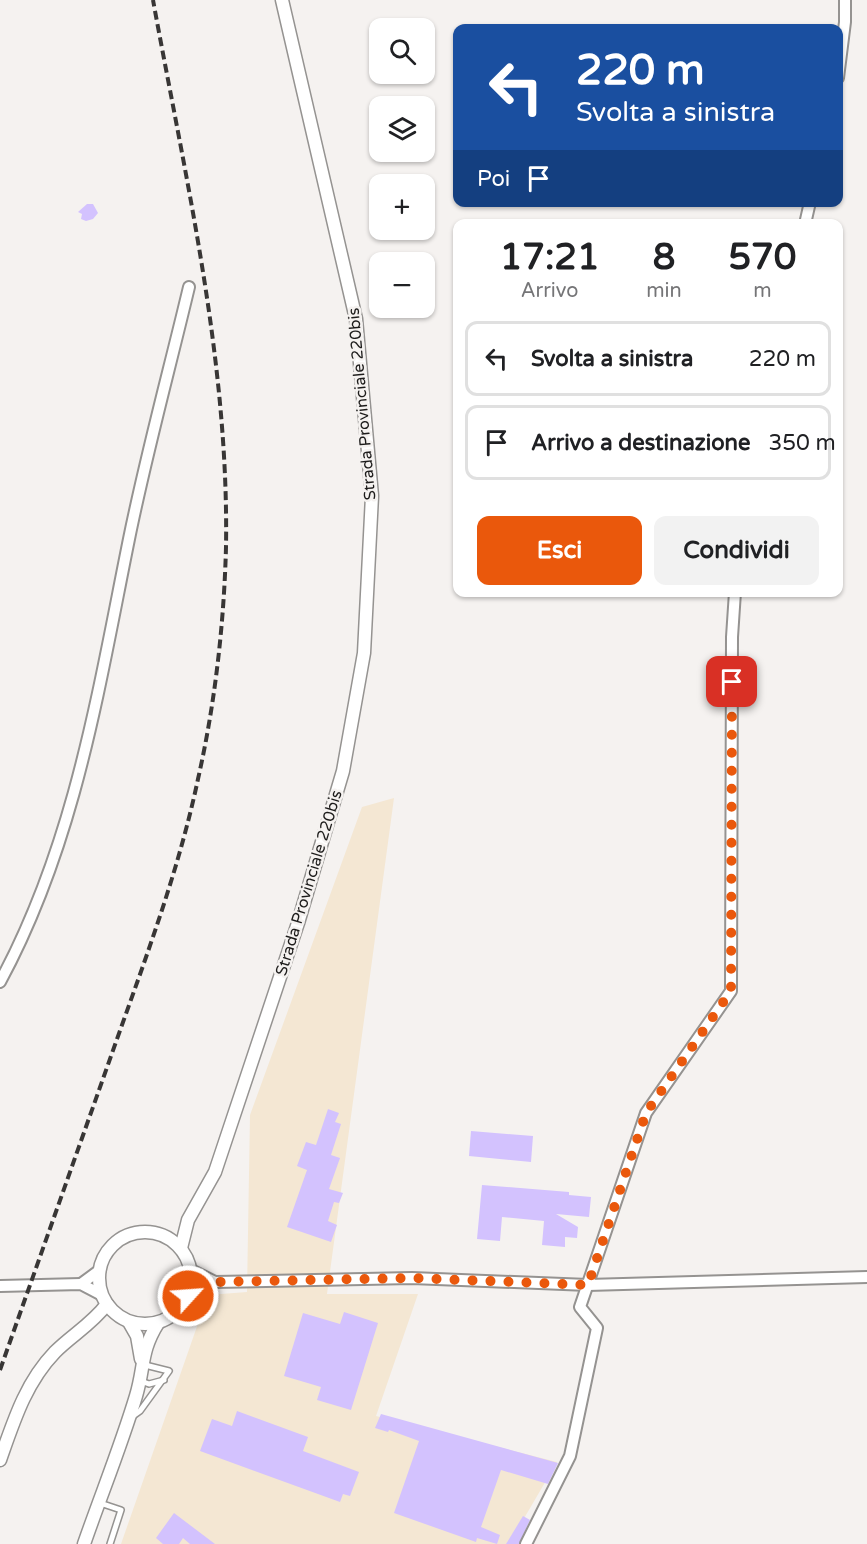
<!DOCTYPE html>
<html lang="it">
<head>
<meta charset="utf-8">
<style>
  :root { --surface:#fff; --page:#f2f2f2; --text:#202124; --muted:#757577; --line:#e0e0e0; --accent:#ea580c }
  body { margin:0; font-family:"Varela Round",sans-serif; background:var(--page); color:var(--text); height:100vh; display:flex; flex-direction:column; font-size:22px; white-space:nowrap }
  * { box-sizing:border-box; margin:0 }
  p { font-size:20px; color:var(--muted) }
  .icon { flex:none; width:33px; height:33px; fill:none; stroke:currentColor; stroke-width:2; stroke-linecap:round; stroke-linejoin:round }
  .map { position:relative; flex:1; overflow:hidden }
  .sheet { position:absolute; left:453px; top:219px; width:390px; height:378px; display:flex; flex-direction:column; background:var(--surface); border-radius:12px; box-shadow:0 2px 4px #0004 }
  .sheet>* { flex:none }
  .guide { position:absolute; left:453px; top:24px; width:390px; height:183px; border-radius:12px; box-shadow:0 2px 4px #0004; background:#1a4fa0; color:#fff; overflow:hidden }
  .fabs { position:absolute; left:369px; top:18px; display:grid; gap:12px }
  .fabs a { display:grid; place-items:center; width:66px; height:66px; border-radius:12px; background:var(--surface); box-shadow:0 2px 4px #0004; font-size:30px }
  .pin { position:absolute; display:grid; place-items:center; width:51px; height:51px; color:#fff; margin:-26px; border-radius:12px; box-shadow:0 3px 9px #0006 }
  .me { position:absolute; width:66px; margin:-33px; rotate:64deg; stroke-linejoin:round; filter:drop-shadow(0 0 4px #0008) }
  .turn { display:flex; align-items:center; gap:21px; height:126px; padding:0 24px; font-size:27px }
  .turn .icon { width:78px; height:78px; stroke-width:2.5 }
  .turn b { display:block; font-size:42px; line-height:51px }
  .then { display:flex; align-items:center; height:57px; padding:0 24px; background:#0003; gap:12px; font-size:22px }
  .eta { display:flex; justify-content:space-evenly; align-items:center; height:102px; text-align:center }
  .eta b { font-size:36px; font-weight:800; line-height:42px }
  .cta { display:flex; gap:12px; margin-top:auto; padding:12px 24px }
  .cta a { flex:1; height:69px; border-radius:12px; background:var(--accent); color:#fff; font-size:24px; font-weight:800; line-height:69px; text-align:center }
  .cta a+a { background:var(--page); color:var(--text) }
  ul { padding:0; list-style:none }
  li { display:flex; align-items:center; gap:18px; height:75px; margin:0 12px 9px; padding:0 12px; border:3px solid var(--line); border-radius:12px }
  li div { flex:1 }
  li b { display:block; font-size:22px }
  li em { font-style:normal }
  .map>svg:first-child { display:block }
  .industrial { fill:#f4e7d3 }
  .building { fill:#d3c2fe }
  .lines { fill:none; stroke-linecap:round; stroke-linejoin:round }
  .service-casing { stroke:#959391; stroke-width:8 }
  .minor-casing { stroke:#959391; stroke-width:14 }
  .tertiary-casing { stroke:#959391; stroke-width:15 }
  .service { stroke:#fff; stroke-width:5 }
  .minor { stroke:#fff; stroke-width:10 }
  .tertiary { stroke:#fff; stroke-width:12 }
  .rail { stroke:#383635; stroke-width:4; stroke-dasharray:9 4.5; stroke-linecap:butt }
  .route { stroke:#ea580c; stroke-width:10; stroke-dasharray:0 18 }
  .labels { text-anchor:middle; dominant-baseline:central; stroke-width:5; stroke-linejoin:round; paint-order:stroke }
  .street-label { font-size:16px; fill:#1d1c1b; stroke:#f5f2f0 }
</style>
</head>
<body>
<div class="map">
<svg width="867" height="1544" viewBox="0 0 867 1544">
  <rect width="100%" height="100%" fill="#f5f2f0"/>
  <!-- industrial -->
  <path class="industrial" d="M394,798L327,1294H418L376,1416L557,1462L509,1544H121L208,1295L247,1292L250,1115L362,807Z"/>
  <!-- building -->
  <g class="building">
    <path d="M87,204H93L98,213L93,219L86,221L81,219L82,214L78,212Z"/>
    <path d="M328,1109L339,1113L335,1122L341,1124L331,1155L340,1158L329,1189L343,1193L339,1203L334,1202L328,1221L337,1225L331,1242L287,1227L307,1170L297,1166L306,1142L316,1145Z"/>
    <path d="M471,1131L533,1136L531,1162L469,1156Z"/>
    <path d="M482,1185L569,1192V1195L591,1197L589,1217L556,1214L578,1227L577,1238L565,1237V1247L542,1245L544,1221L502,1217L500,1241L477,1239Z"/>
    <path d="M344,1312L378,1323L351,1410L317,1400L321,1387L284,1376L303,1313L340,1324Z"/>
    <path d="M237,1411L308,1437L303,1451L359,1472L350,1496L343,1494L340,1502L200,1451L212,1419L232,1426Z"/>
    <path d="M381,1414L558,1463L548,1484L501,1470L481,1527L500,1535L497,1544L477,1538L476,1542L394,1513L419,1441L389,1430L388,1432L375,1428Z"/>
    <path d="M174,1513L215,1544H190L183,1538L179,1544H163L156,1538Z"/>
    <path d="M523,1516L530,1520L519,1544H506Z"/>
  </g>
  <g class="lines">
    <!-- service casing -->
    <g class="service-casing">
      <g id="service">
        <path d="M141,1381L149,1384L164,1380"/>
        <path d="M133,1416L140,1411L169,1371L149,1366L143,1362"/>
        <path d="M100,1503L121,1510L110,1544"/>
      </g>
    </g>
    <!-- minor casing -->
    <g class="minor-casing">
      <g id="minor">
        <path d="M838,78L845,22V0"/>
        <path d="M805,224L810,202"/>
        <path d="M0,982C75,843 98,692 129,539C146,455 169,371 189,287"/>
        <path d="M191,1270L215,1282"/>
        <path d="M81,1284L100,1270"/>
        <path d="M0,1286L81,1284L102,1295"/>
        <path d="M188,1296L215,1282L412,1278L588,1285L867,1277"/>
        <path d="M526,1544L570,1456L597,1328L580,1307L646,1113L731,991L732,637L735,592"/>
      </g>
    </g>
    <!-- tertiary casing -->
    <g class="tertiary-casing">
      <g id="tertiary">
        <circle cx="145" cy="1278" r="46"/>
        <path d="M181,1248L188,1220L215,1172L298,923L343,771L364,653L372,496L356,319L282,0"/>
        <path d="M129,1322L137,1336L141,1359"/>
        <path d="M0,1460C14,1420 26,1382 55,1352C72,1335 92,1324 107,1304"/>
        <path d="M84,1544C101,1495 121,1446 136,1396C145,1366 140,1352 158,1323"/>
      </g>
    </g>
    <!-- service -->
    <use href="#service" class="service"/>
    <!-- minor -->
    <use href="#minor" class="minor"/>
    <!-- tertiary -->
    <use href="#tertiary" class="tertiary"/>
    <!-- rail -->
    <path class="rail" d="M0,1370C37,1265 74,1161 111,1056C143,965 178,874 198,779C215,704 224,624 226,547C229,362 186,181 153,0"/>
  </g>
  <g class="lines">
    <!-- route -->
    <path class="route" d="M188,1296L215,1282L412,1278L588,1285L646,1113L731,991L732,682"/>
  </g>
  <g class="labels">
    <!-- street labels -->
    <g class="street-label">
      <text transform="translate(362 404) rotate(-95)">Strada Provinciale 220bis</text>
      <text transform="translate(309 883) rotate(-73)">Strada Provinciale 220bis</text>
    </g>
  </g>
</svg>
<div class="fabs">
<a><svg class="icon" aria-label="search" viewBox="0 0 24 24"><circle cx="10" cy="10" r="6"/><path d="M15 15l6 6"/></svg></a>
<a><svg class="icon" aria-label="layers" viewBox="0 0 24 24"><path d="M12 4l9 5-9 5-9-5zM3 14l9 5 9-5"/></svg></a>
<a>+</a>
<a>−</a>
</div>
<div class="pin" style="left:732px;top:682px;background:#d93025"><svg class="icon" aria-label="arrive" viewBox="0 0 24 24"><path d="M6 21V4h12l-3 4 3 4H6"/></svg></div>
<svg class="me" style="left:188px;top:1296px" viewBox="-20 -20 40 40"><circle r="17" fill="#ea580c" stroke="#fff" stroke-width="3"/><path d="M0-11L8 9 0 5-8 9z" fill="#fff"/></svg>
<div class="guide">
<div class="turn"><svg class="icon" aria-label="left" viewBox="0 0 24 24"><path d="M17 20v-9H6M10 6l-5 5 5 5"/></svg><div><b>220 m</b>Svolta a sinistra</div></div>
<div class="then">Poi<svg class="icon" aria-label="arrive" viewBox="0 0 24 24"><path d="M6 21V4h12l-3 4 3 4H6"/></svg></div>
</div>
<section class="sheet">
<div class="eta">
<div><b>17:21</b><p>Arrivo</p></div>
<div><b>8</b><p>min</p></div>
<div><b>570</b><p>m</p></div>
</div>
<ul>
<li><svg class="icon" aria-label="left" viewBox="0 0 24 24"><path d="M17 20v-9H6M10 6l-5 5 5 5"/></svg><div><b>Svolta a sinistra</b></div><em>220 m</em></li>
<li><svg class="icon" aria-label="arrive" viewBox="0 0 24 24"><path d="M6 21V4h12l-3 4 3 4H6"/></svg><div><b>Arrivo a destinazione</b></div><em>350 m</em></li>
</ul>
<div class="cta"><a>Esci</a><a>Condividi</a></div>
</section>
</div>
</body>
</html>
